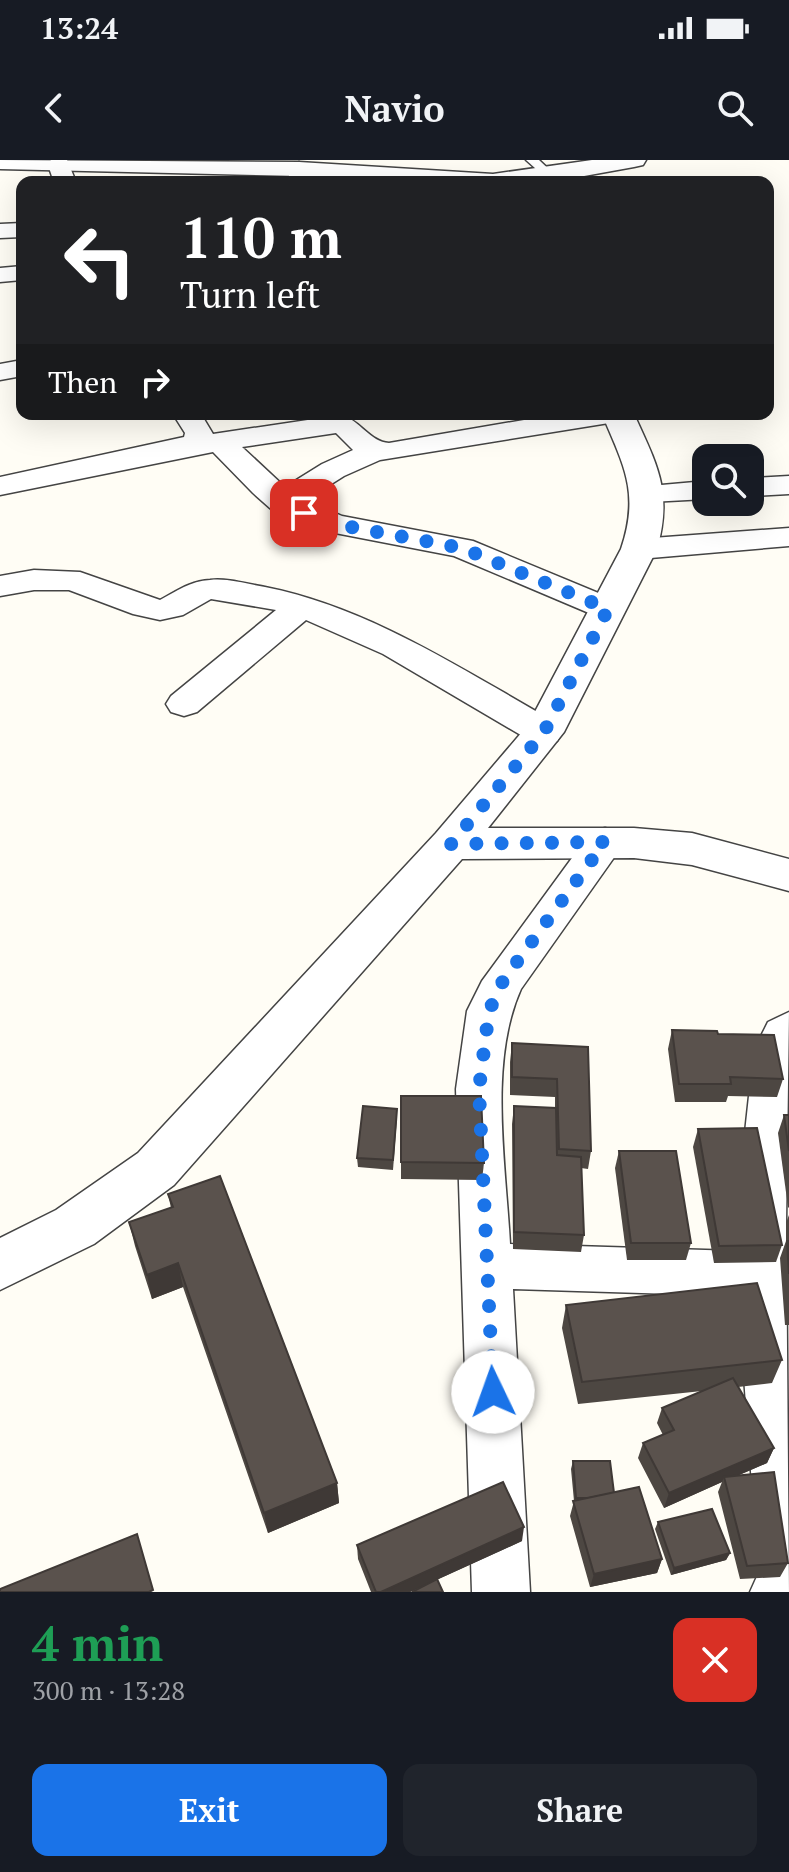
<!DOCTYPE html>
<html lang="en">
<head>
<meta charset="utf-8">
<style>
  :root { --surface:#171b24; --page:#20242c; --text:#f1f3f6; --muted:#9ea1a6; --accent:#1a73e8 }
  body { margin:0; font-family:"PT Serif",serif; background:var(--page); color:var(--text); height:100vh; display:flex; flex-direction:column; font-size:30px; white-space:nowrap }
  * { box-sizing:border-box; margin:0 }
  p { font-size:26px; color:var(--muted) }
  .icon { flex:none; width:44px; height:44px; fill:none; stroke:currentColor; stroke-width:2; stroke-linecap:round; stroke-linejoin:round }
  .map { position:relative; height:1432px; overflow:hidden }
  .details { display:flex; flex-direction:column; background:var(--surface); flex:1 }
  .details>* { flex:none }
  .guide { position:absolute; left:16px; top:16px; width:758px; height:244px; border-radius:16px; box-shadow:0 8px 32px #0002; background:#202124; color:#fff; overflow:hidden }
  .buttons { position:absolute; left:692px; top:284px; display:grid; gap:16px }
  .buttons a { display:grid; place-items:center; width:72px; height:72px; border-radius:16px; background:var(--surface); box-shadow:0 8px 32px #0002; font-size:40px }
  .pin { position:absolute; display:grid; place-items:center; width:68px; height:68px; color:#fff; margin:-34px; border-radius:16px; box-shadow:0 4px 12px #0006 }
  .me { position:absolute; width:88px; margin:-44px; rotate:357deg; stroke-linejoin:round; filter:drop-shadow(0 0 6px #0008) }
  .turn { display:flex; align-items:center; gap:28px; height:168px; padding:0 32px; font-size:36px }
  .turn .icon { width:104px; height:104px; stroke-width:2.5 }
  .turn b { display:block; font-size:56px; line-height:68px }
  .then { display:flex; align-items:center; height:76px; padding:0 32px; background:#0003; gap:16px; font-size:30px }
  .round { display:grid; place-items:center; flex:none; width:84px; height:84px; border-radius:16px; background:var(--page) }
  .overview { display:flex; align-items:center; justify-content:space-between; height:136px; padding:0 32px }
  h1 { font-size:48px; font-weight:600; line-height:60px; color:#1e9e55 }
  .cta { display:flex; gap:16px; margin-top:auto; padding:16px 32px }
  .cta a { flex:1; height:92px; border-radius:16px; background:var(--accent); color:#fff; font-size:32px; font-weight:600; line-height:92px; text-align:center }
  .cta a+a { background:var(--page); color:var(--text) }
  .status { display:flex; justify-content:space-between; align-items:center; height:56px; padding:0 40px; background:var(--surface); direction:ltr }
  .status svg { height:22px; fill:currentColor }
  header { display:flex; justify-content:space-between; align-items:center; height:104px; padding:0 32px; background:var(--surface); font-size:36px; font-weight:600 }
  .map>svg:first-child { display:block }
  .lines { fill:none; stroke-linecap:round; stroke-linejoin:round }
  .service-casing { stroke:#444; stroke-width:3 }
  .minor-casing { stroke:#444; stroke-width:3 }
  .tertiary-casing { stroke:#444; stroke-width:3 }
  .service { fill:#fff; fill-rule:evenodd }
  .minor { fill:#fff; fill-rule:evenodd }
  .tertiary { fill:#fff; fill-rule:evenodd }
  .wall { fill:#4d4742 }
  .shaded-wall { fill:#3f3936 }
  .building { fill:#5a524d; stroke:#3f3936; stroke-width:2 }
  .route { stroke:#1a73e8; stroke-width:14; stroke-dasharray:0 25.2 }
</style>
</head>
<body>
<div class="status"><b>13:24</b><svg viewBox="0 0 49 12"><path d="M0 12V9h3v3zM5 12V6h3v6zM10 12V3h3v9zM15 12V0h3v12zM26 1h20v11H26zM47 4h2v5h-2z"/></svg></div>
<header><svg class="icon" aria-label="back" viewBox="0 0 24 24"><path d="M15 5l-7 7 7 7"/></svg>Navio<svg class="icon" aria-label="search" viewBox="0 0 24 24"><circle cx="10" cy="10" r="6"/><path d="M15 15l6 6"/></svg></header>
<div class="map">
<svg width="789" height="1432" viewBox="0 0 789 1432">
  <rect width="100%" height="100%" fill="#fffdf5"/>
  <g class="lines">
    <!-- service casing -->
    <g class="service-casing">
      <path id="service" d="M526,0H539L555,15L545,17Z"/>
    </g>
    <!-- minor casing -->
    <g class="minor-casing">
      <g id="minor">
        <path d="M51,0H67L76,22H54L48,5Z"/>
        <path d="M299,2L310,9L312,22H290L288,9Z"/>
        <path d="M22,63V77L0,78V64Z"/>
        <path d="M22,106V120L0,122V108Z"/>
        <path d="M22,200V216L0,220V204Z"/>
        <path d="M173,254H201L213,274L341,255C360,260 370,282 389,283L559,254H623L619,260L609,263L380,300L344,316L306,340L342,356L473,381L620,442L625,449L620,456L608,459L596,456L454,396L335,373L293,360L271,349L253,333L213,292L0,335V317L184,277L185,273ZM336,273L353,290L322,304L285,327L242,287Z"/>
        <path d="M789,316V334L750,336V318Z"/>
        <path d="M706,321V339L650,342L639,339L635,333L639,327Z"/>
        <path d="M789,368V386L639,399L628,396L623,389L628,382L639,379Z"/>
        <path d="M34,410L80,412L160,440C177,431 190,421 210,420C228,418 247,424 265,427C371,448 464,511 557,563L562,572L557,581L544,584L531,581L383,494L306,460L197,552L184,556L171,552L166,544L171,536L276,450L211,439L183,455L160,460L133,454L69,430H34L0,436V416Z"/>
        <path d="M605,668L619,672L625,682L521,829C488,902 506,1006 510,1084L738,1091L742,1000L749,936L762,874L768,862L789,852L786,1065L789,1432H750L759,1412L769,1407L761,1387L752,1325L738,1136L513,1129L530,1432H472L456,929L467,851L482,821L591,672Z"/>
      </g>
    </g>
    <!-- tertiary casing -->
    <g class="tertiary-casing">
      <g id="tertiary">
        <path d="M0,0L299,2L493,14L592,0H646L643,5L634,7L551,22H389L299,16L0,9Z"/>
        <path d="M602,254H634C657,305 673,332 657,389L564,572L488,668H634L692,673L789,699V731L692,705L634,698L462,699L174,1025L94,1084L0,1130V1078L56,1050L138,993L436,673L528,565L621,389C640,333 624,306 602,254Z"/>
      </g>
    </g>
    <!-- service -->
    <use href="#service" class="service"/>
    <!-- minor -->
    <use href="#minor" class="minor"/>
    <!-- tertiary -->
    <use href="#tertiary" class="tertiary"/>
  </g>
  <!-- wall -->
  <g class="wall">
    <path d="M672,870L718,874L783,919L777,937L728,936L726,942H675L668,889Z"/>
    <path d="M512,883L588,887L591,991L588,1009L581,1008L584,1075L581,1092L513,1089L512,964L514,946L555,948V937L510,935V902Z"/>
    <path d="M401,936L484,1003L482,1020L401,1019Z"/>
    <path d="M784,955H789V1048L788,1047L778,973Z"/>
    <path d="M397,958L393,1010L358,1007L357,998Z"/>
    <path d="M698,969L782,1085L776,1102L714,1103L693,987Z"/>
    <path d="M619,991L691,1083L686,1100H627L615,1008Z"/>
    <path d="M168,1034L337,1323L339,1343L268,1373L183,1127L152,1139L135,1086L129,1062L171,1048Z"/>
    <path d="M789,1055V1165H785L780,1098L786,1081V1063Z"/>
    <path d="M566,1145L782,1200L772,1223L738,1227L774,1288L767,1303L737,1316L788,1403L780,1417L740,1419L718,1332L722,1322L664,1348L638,1298L643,1283L663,1275L657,1263L662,1248L702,1231L578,1244L562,1168Z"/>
    <path d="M573,1301L614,1333L662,1399L657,1413L590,1427L570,1356L574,1341L571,1309Z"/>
    <path d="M658,1362L730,1393L726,1400L671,1415L655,1369Z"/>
    <path d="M522,1381L410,1432H371L358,1399L357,1385Z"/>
  </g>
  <!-- shaded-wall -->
  <g class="shaded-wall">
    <path d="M178,1103L183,1127L152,1139L147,1115Z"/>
    <path d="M774,1288L767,1303L725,1321L724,1317L722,1322L664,1348L669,1333Z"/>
    <path d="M337,1323L339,1343L268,1373L264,1353Z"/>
    <path d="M524,1367L522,1381L410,1432H381Z"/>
    <path d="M730,1393L726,1400L671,1415L674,1408Z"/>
    <path d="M662,1399L657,1413L590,1427L594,1414Z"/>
  </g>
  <!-- building -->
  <g class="building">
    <path d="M672,870L717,871L718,874L774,875L783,919L730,917L731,924H679Z"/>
    <path d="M512,883L588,887L591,991L559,989L557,919L512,917Z"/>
    <path d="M401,936H481L484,1003L401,1002Z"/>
    <path d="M363,946L397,949L393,1000L357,998Z"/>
    <path d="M514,946L556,948L557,995L581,997L584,1075L514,1072Z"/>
    <path d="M784,955H789V991Z"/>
    <path d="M757,968L782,1085L719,1086L698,969Z"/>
    <path d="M619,991H676L691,1083H631Z"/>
    <path d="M220,1016L337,1323L264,1353L178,1103L147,1115L129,1062L173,1047L168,1034Z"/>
    <path d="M787,1081H789V1114Z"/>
    <path d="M757,1123L782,1200L582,1222L566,1145Z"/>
    <path d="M733,1218L774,1288L669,1333L643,1283L674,1270L662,1248Z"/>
    <path d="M573,1301H610L614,1333L589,1338H576Z"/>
    <path d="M774,1312L788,1403L747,1406L724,1317Z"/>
    <path d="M503,1322L524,1367L381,1432H376L357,1385Z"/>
    <path d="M639,1327L662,1399L594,1414L573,1341Z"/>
    <path d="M712,1349L730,1393L674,1408L658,1362Z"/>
    <path d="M137,1374L153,1430L149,1432H0V1429Z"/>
    <path d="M437,1419L443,1432H412Z"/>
  </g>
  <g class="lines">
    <!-- route -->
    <path class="route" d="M304,353L335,364L462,388L608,449L544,572L451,684L605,682L503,821L489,851L479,929L493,1232"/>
  </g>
</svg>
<div class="buttons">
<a><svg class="icon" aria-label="search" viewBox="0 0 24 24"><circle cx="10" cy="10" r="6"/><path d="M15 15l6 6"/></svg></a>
</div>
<div class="pin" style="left:304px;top:353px;background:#d93025"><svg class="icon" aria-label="arrive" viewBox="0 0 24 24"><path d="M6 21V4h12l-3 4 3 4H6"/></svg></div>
<svg class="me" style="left:493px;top:1232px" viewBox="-20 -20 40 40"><circle r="19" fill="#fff"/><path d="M0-13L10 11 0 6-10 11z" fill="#1a73e8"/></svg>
<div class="guide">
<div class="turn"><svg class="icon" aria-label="left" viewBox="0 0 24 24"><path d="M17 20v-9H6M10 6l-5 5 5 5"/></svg><div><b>110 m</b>Turn left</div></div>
<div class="then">Then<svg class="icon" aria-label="right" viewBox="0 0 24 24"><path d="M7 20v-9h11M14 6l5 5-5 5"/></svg></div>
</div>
</div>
<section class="details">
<div class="overview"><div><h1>4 min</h1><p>300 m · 13:28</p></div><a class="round" style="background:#d93025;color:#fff"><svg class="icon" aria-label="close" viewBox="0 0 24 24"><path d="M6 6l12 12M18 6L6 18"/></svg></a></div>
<div class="cta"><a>Exit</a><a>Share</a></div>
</section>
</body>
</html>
